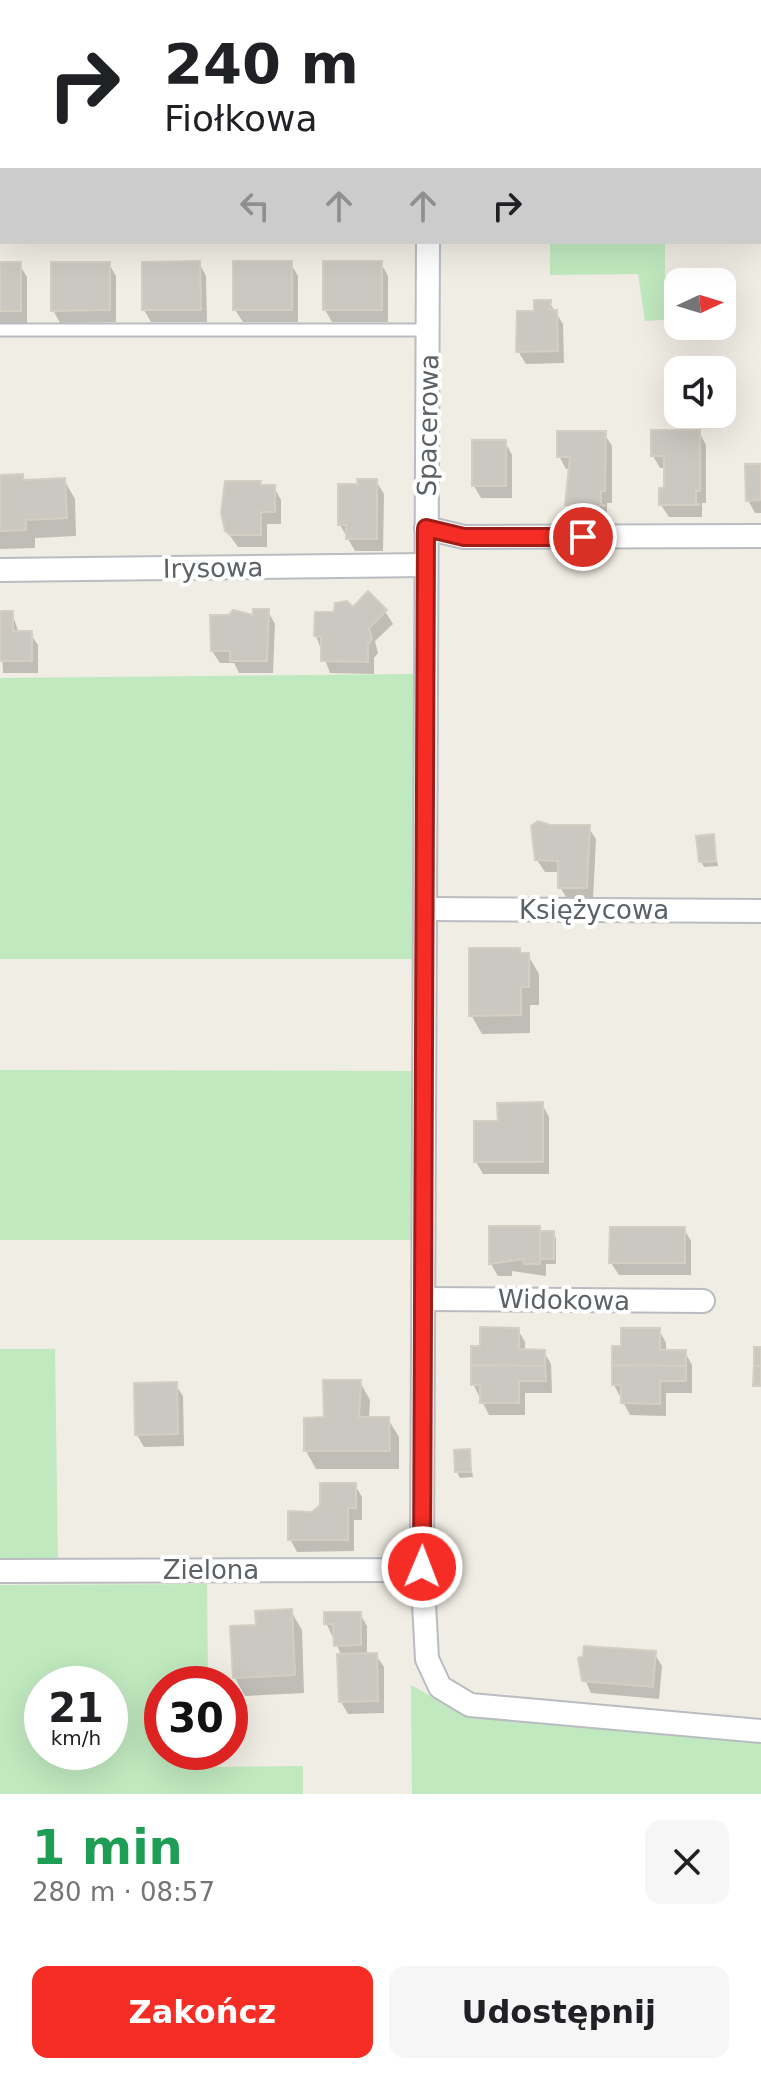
<!DOCTYPE html>
<html lang="pl">
<head>
<meta charset="utf-8">
<style>
  :root { --surface:#fff; --page:#f6f6f6; --text:#202124; --muted:#757577; --accent:#f62d24 }
  body { margin:0; font-family:"DejaVu Sans",sans-serif; background:var(--page); color:var(--text); height:100vh; display:flex; flex-direction:column; font-size:30px; white-space:nowrap }
  * { box-sizing:border-box; margin:0 }
  p { font-size:26px; color:var(--muted) }
  .icon { flex:none; width:44px; height:44px; fill:none; stroke:currentColor; stroke-width:2; stroke-linecap:round; stroke-linejoin:round }
  .map { position:relative; height:1794px; overflow:hidden }
  .drawer { display:flex; flex-direction:column; background:var(--surface); flex:1 }
  .drawer>* { flex:none }
  .banner { position:absolute; left:0px; top:0px; width:762px; height:244px; box-shadow:0 8px 32px #0002; background:#fff; color:var(--text); overflow:hidden }
  .needle { width:52px; rotate:86deg }
  .buttons { position:absolute; left:664px; top:268px; display:grid; gap:16px }
  .buttons a { display:grid; place-items:center; width:72px; height:72px; border-radius:16px; background:var(--surface); box-shadow:0 8px 32px #0002; font-size:40px }
  .speed { position:absolute; left:24px; top:1666px; display:flex; gap:16px; font-size:40px; font-weight:700; text-align:center }
  .speed>* { display:grid; place-content:center; width:104px; height:104px; border-radius:50%; background:var(--surface); box-shadow:0 8px 32px #0002; line-height:1 }
  .speed small { font-size:20px; font-weight:400 }
  .speed .limit { border:12px solid #d22; background:#fff; color:#111 }
  .pin { position:absolute; display:grid; place-items:center; width:68px; height:68px; color:#fff; margin:-34px; border:4px solid #fff; border-radius:50%; box-shadow:0 2px 8px #0007 }
  .me { position:absolute; width:88px; margin:-44px; rotate:1deg; stroke-linejoin:round; filter:drop-shadow(0 0 6px #0008) }
  .turn { display:flex; align-items:center; gap:28px; height:168px; padding:0 32px; font-size:36px }
  .turn .icon { width:104px; height:104px; stroke-width:2.5 }
  .turn b { display:block; font-size:56px; line-height:68px }
  .lanes { display:flex; align-items:center; height:76px; padding:0 32px; background:#0003; justify-content:center; gap:40px; direction:ltr }
  .lanes .off { opacity:.35 }
  .round { display:grid; place-items:center; flex:none; width:84px; height:84px; border-radius:16px; background:var(--page) }
  .summary { display:flex; align-items:center; justify-content:space-between; height:136px; padding:0 32px }
  h1 { font-size:48px; font-weight:600; line-height:60px; color:#1e9e55 }
  .primary-button { display:flex; gap:16px; margin-top:auto; padding:16px 32px }
  .primary-button a { flex:1; height:92px; border-radius:16px; background:var(--accent); color:#fff; font-size:32px; font-weight:600; line-height:92px; text-align:center }
  .primary-button a+a { background:var(--page); color:var(--text) }
  .map>svg:first-child { display:block }
  .green { fill:#c0e9bf; fill-rule:evenodd }
  .shadow { fill:#0003 }
  .building { fill:#cbc7c1; stroke:#d5cec2; stroke-width:2 }
  .lines { fill:none; stroke-linecap:round; stroke-linejoin:round }
  .lane-casing { stroke:#b9bcc1; stroke-width:15 }
  .street-casing { stroke:#b9bcc1; stroke-width:26 }
  .lane { stroke:#fff; stroke-width:11 }
  .street { stroke:#fff; stroke-width:22 }
  .route-casing { stroke:#a01d17; stroke-width:20 }
  .route { stroke:#f62d24; stroke-width:14 }
  .labels { text-anchor:middle; dominant-baseline:central; stroke-width:8; stroke-linejoin:round; paint-order:stroke }
  .street-label { font-size:26px; fill:#5c6166; stroke:#fff }
</style>
</head>
<body>
<div class="map">
<svg width="761" height="1794" viewBox="0 0 761 1794">
  <rect width="100%" height="100%" fill="#f0ede4"/>
  <!-- green -->
  <g class="green">
    <path d="M538,0H761V136L760,2Z"/>
    <path d="M550,242H665V276H714V282H678V319L645,321L638,274L550,275Z"/>
    <path d="M415,674L414,959H0V678Z"/>
    <path d="M0,1070L415,1071L413,1240H0Z"/>
    <path d="M0,1349H55L58,1563H0Z"/>
    <path d="M207,1584L208,1684H162V1752H208L209,1767L303,1766V1794H0V1585ZM42,1684H110V1752H42Z"/>
    <path d="M411,1685L467,1717L761,1738V1794H412Z"/>
  </g>
  <!-- shadow -->
  <g class="shadow">
    <path d="M255,0H298V2H256Z"/>
    <path d="M760,197L761,199L760,234Z"/>
    <path d="M199,263L206,276L207,322H151L144,310Z"/>
    <path d="M381,263L388,276V322H332L325,310Z"/>
    <path d="M0,264H19L27,277V323H0Z"/>
    <path d="M109,264L116,276V322L60,323L53,310Z"/>
    <path d="M291,264L298,276V322H243L235,310Z"/>
    <path d="M549,302L563,324L564,363L526,364L518,351L536,313Z"/>
    <path d="M699,432L706,445V503H702V517H669L661,505L666,490V468H660L653,456Z"/>
    <path d="M604,433L612,446V503H607V518L575,517L567,505L571,469H566L559,456Z"/>
    <path d="M505,442L512,455V498H481L474,486Z"/>
    <path d="M761,467V513H755L748,500Z"/>
    <path d="M22,476L26,482L64,480L75,499L76,536L35,538V548L0,549V477Z"/>
    <path d="M376,481L384,494L383,551H355L340,525V486Z"/>
    <path d="M259,483L262,487H274L281,500V524H267V547H238L226,530Z"/>
    <path d="M353,610L385,611L393,624L375,641L378,653L374,658V674L330,673L316,636L336,614Z"/>
    <path d="M268,611L275,624L273,673H239L234,663H220L212,651Z"/>
    <path d="M0,612L12,613L19,633H30L38,645V673H3Z"/>
    <path d="M550,827H588L596,839L593,900H568L560,887V872H545L537,860Z"/>
    <path d="M713,836L718,866L704,867L701,861Z"/>
    <path d="M519,950L523,955H528L539,974V1005H530V1033L482,1034L471,1015Z"/>
    <path d="M542,1104L549,1117V1174H483L476,1162Z"/>
    <path d="M539,1228L542,1233H552L556,1238V1264H546V1276L512,1271V1276H498L491,1264Z"/>
    <path d="M684,1229L691,1241V1275H619L611,1263Z"/>
    <path d="M518,1330L525,1342V1351L544,1352L551,1364L552,1393H525V1415H489L473,1384L482,1348Z"/>
    <path d="M659,1330L666,1343V1352H685L692,1365V1393H666V1416L630,1415L614,1385L623,1348Z"/>
    <path d="M360,1382L370,1400L369,1419H388L399,1437V1469H316L306,1451L326,1419Z"/>
    <path d="M175,1384L183,1396L184,1446L144,1447L137,1435Z"/>
    <path d="M469,1451L473,1477L460,1478L457,1472Z"/>
    <path d="M355,1485L362,1497V1520H354V1551L297,1552L290,1539L313,1514Z"/>
    <path d="M291,1611L302,1630L304,1693L245,1696L235,1678Z"/>
    <path d="M360,1614L367,1626V1655H376L384,1667V1713L348,1714L341,1702L342,1656L326,1623Z"/>
    <path d="M654,1653L662,1666L659,1699L591,1693L580,1668V1660Z"/>
  </g>
  <!-- building -->
  <g class="building">
    <path d="M200,261L201,310H142V262Z"/>
    <rect x="233" y="261" width="59" height="49"/>
    <rect x="323" y="261" width="59" height="49"/>
    <rect x="0" y="262" width="21" height="49"/>
    <path d="M51,262H110V310L51,311Z"/>
    <path d="M534,300H551L550,310H557L558,351L516,352L517,311H534Z"/>
    <path d="M651,430H700V491H696V503L700,505H659V488H664V456H651Z"/>
    <path d="M557,431H606L605,491H601V504L606,506L565,505L570,457H557Z"/>
    <rect x="472" y="440" width="34" height="46"/>
    <path d="M745,464H761V500L746,501Z"/>
    <path d="M23,474V480L65,478L67,518L26,520V530L0,531V475Z"/>
    <path d="M357,479H377V539H346V525H338V484H358Z"/>
    <path d="M225,481H261L260,485H275V512H261V535H230L225,531L221,513Z"/>
    <path d="M368,591L387,610L369,628L372,639L368,645V662L321,661V637L314,636L315,612H334L335,603L347,601L353,607Z"/>
    <path d="M253,609H269L267,661H230V651H211L210,615H229L233,610L253,615Z"/>
    <path d="M0,611H13V631H32V661H0Z"/>
    <path d="M538,821L550,825H590L587,888H558V861L535,860L531,826Z"/>
    <path d="M714,834L716,861L699,862L696,836Z"/>
    <path d="M469,948H520V953H529V987H521V1015L469,1016Z"/>
    <path d="M543,1102V1162H474V1121H498L497,1103Z"/>
    <path d="M489,1226H540V1264H524L523,1259L489,1264Z"/>
    <path d="M610,1227H685V1263H609Z"/>
    <rect x="540" y="1231" width="14" height="28"/>
    <path d="M480,1327L519,1328V1349L545,1350V1366L471,1365V1346H480Z"/>
    <path d="M621,1328H660V1350H686V1366L612,1365V1346H621Z"/>
    <rect x="754" y="1347" width="7" height="19"/>
    <path d="M471,1365L545,1366L546,1381H519V1403H480V1385H471Z"/>
    <path d="M612,1365L686,1366V1381H660V1404L621,1403V1385H612Z"/>
    <path d="M754,1366H761V1386H753Z"/>
    <path d="M323,1380H361L359,1417H389L390,1451H304V1418L324,1417Z"/>
    <path d="M177,1382L178,1434L135,1435L134,1383Z"/>
    <path d="M470,1449L471,1472H455L454,1450Z"/>
    <path d="M320,1483H356V1508H348V1540H288V1511L312,1512L320,1505Z"/>
    <path d="M292,1609L295,1675L233,1678L230,1626L256,1625L255,1611Z"/>
    <path d="M324,1612H361V1645L334,1646L333,1624H324Z"/>
    <path d="M584,1646L656,1651L653,1687L582,1681L578,1658L583,1656Z"/>
    <path d="M377,1653L378,1701L339,1702L337,1654Z"/>
  </g>
  <g class="lines">
    <!-- lane casing -->
    <g class="lane-casing">
      <path id="lane" d="M0,330H429"/>
    </g>
    <!-- street casing -->
    <g class="street-casing">
      <g id="street">
        <path d="M428,0V2"/>
        <path d="M428,242L422,1567L427,1659L440,1687L470,1705L761,1731"/>
        <path d="M426,528L464,537L761,536"/>
        <path d="M0,570L426,565"/>
        <path d="M427,909L761,911"/>
        <path d="M425,1299L703,1301"/>
        <path d="M0,1571L402,1570L422,1567"/>
      </g>
    </g>
    <!-- lane -->
    <use href="#lane" class="lane"/>
    <!-- street -->
    <use href="#street" class="street"/>
  </g>
  <g class="lines">
    <!-- route casing -->
    <g class="route-casing">
      <path id="route" d="M422,1567L426,528L464,537H583"/>
    </g>
    <!-- route -->
    <use href="#route" class="route"/>
  </g>
  <g class="labels">
    <!-- street labels -->
    <g class="street-label">
      <text transform="translate(428 425) rotate(-89)">Spacerowa</text>
      <text transform="translate(213 568) rotate(-1)">Irysowa</text>
      <text x="594" y="910">Księżycowa</text>
      <text transform="translate(564 1300) rotate(1)">Widokowa</text>
      <text x="211" y="1570">Zielona</text>
    </g>
  </g>
</svg>
<div class="buttons">
<a><svg class="needle" viewBox="-14 -14 28 28"><path d="M0-13l5 13h-10z" fill="#e53935"/><path d="M0 13l5-13h-10z" fill="#757577"/></svg></a>
<a><svg class="icon" aria-label="sound" viewBox="0 0 24 24"><path d="M4 9h4l5-4v14l-5-4H4zM17 9q2 3 0 6"/></svg></a>
</div>
<div class="speed"><div>21<small>km/h</small></div><div class="limit">30</div></div>
<div class="pin" style="left:583px;top:537px;background:#d93025"><svg class="icon" aria-label="arrive" viewBox="0 0 24 24"><path d="M6 21V4h12l-3 4 3 4H6"/></svg></div>
<svg class="me" style="left:422px;top:1567px" viewBox="-20 -20 40 40"><circle r="17" fill="#f62d24" stroke="#fff" stroke-width="3"/><path d="M0-11L8 9 0 5-8 9z" fill="#fff"/></svg>
<div class="banner">
<div class="turn"><svg class="icon" aria-label="right" viewBox="0 0 24 24"><path d="M7 20v-9h11M14 6l5 5-5 5"/></svg><div><b>240 m</b>Fiołkowa</div></div>
<div class="lanes"><svg class="icon off" aria-label="left" viewBox="0 0 24 24"><path d="M17 20v-9H6M10 6l-5 5 5 5"/></svg><svg class="icon off" aria-label="ahead" viewBox="0 0 24 24"><path d="M12 20V5M6 11l6-6 6 6"/></svg><svg class="icon off" aria-label="ahead" viewBox="0 0 24 24"><path d="M12 20V5M6 11l6-6 6 6"/></svg><svg class="icon" aria-label="right" viewBox="0 0 24 24"><path d="M7 20v-9h11M14 6l5 5-5 5"/></svg></div>
</div>
</div>
<section class="drawer">
<div class="summary"><div><h1>1 min</h1><p>280 m · 08:57</p></div><a class="round"><svg class="icon" aria-label="close" viewBox="0 0 24 24"><path d="M6 6l12 12M18 6L6 18"/></svg></a></div>
<div class="primary-button"><a>Zakończ</a><a>Udostępnij</a></div>
</section>
</body>
</html>
